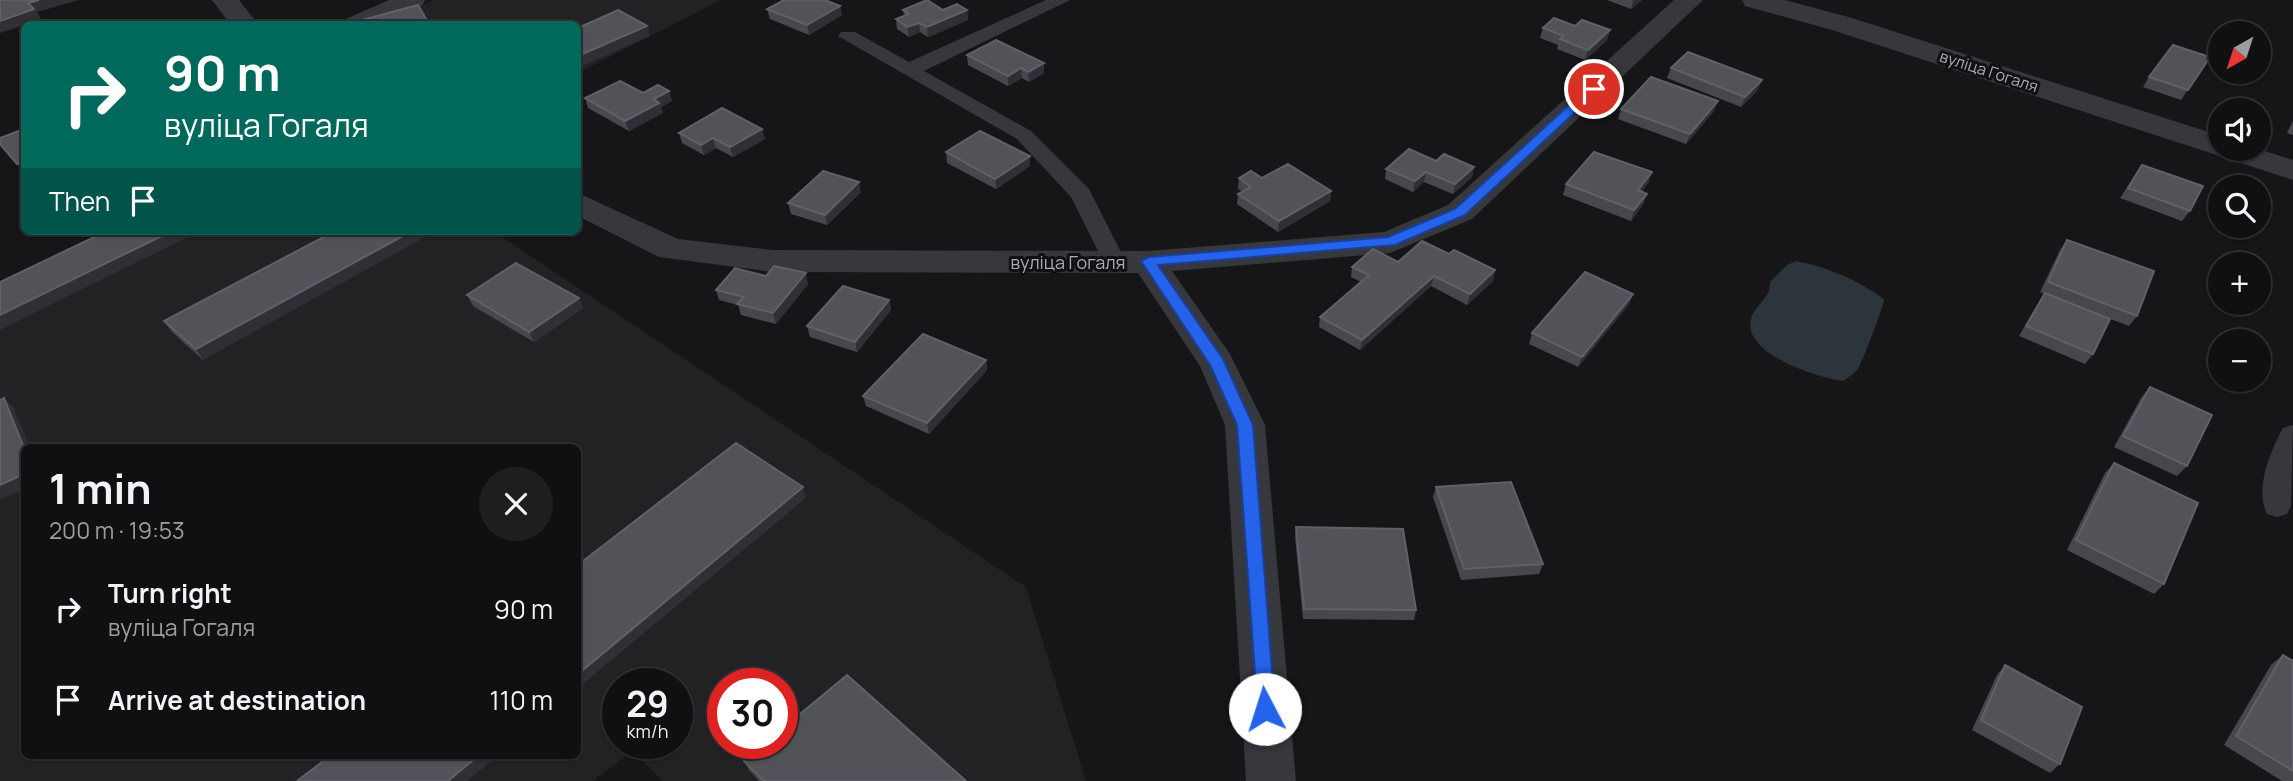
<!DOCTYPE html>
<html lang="en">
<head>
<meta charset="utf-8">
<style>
  :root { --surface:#101012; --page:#1e1e20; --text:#f1f3f6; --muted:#9c9d9f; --line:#303032 }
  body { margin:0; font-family:Manrope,sans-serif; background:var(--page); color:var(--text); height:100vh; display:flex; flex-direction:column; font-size:26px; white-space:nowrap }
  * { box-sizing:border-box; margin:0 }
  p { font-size:23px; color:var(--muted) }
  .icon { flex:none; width:38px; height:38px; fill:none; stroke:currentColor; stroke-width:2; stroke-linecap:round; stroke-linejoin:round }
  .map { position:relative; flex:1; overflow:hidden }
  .side { position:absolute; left:21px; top:444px; width:560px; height:315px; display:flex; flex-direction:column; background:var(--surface); border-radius:10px; box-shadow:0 2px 5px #0004,0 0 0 2px var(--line) }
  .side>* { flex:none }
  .banner { position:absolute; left:21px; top:21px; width:560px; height:214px; border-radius:10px; box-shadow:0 2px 5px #0004,0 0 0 2px var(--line); background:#00695c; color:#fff; overflow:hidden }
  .needle { width:46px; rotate:219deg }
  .fabs { position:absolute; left:2208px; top:21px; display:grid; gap:14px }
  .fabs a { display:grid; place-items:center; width:63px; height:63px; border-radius:50%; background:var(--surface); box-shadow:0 2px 5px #0004,0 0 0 2px var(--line); font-size:35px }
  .speed { position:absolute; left:602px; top:668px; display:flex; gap:14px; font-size:35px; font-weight:700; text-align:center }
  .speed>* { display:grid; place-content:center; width:91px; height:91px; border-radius:50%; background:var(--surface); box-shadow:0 2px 5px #0004,0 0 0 2px var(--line); line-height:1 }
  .speed small { font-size:18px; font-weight:400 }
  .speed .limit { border:10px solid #d22; background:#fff; color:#111 }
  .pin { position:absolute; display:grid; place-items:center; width:60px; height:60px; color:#fff; margin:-30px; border:4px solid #fff; border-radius:50%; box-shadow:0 2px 7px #0007 }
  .me { position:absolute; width:77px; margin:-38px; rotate:355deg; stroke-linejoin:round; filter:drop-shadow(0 0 5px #0008) }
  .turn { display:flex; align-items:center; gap:24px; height:147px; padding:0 28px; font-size:32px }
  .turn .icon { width:91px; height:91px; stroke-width:2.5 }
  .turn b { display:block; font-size:49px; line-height:60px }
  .then { display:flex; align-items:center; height:66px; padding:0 28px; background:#0003; gap:14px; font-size:26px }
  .round { display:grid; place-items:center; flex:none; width:74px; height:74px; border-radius:37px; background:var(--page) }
  .overview { display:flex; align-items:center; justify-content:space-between; height:119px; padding:0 28px }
  h1 { font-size:42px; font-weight:700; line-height:52px }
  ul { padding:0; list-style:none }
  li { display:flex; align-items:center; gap:21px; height:91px; padding:0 28px }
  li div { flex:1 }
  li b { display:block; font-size:26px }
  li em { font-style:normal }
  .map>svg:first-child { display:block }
  .built { fill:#222225; fill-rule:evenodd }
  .water { fill:#2c343c }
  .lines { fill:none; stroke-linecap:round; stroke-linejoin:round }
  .service { fill:#37383d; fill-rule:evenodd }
  .minor { fill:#37383d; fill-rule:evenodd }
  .wall { fill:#47484d }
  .shaded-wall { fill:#2f3033 }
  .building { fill:#525359; stroke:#5f6168; stroke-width:2 }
  .route { fill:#2563eb; stroke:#184099; stroke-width:2 }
  .labels { text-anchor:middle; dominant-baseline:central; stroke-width:6; stroke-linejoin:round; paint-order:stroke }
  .far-street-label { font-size:16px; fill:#a8acb8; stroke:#111113 }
  .street-label { font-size:18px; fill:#a8acb8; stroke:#111113 }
</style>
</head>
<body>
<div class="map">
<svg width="2293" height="781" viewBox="0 0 2293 781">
  <rect width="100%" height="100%" fill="#161618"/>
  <!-- built -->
  <g class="built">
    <path d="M435,0H721L578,73V24H377Z"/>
    <path d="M106,231H493L1026,587L1086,781H663L633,751L593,781H0V284ZM24,448H578V756H24ZM618,684H677V744H618ZM723,684H782V744H723Z"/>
  </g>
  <!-- water -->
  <path class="water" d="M1796,261C1828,267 1858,280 1884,299C1884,306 1863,360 1859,367C1856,373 1848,377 1843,381C1818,378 1742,354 1751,319C1755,304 1771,299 1770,282L1787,265Z"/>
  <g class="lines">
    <!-- service -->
    <g class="service">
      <path d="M1046,0H1070L924,71L1031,131L1089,189L1126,262L1122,267H1106L1071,197L1017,139L838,36L841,32H855L909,62Z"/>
      <path d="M2293,425L2291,506L2287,514L2277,517L2267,514C2254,489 2271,450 2283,428Z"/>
    </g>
    <!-- minor -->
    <g class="minor">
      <path d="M212,0H239L258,24H230Z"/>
      <path d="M389,0H425L422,6L380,24H344L348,18Z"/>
      <path d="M1674,0H1703L1472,219L1390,253L1172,271L1230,354L1265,425L1296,781H1246L1225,425L1200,366L1138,273L773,272L659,257L578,216V193L678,239L773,250L1148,251L1384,232L1448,205Z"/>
      <path d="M1742,0H1785L1852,18L2221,136V149H2259L2293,160V180L1832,30L1745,6Z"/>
    </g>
  </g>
  <!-- wall -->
  <g class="wall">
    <path d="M1607,0H1642L1631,9Z"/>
    <path d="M840,6L842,15L809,35L770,19L767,9Z"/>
    <path d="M903,10H967L968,20L928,37L920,32L909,37L897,29L896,19L904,16Z"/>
    <path d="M1575,26L1610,30L1607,40L1585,60L1557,49L1558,45L1540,38L1543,28Z"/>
    <path d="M967,55L1044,73L1029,82L1022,78L1008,86L968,65Z"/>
    <path d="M2210,57L2181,100L2143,87L2149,77Z"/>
    <path d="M1671,68L1758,90L1741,107L1667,78Z"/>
    <path d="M669,91L672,101L661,107L663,113L629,131L588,108L585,98Z"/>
    <path d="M1621,109L1714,111L1686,144L1618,119Z"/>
    <path d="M2293,121V135L2287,133Z"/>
    <path d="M762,129L765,139L733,157L716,148L704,155L682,143L679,133Z"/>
    <path d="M946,152L1030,166L996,189L947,163Z"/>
    <path d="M1436,161L1474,167L1472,177L1453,194L1424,182L1413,192L1385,179L1386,169Z"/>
    <path d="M2142,165L2190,211L2182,221L2120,198Z"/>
    <path d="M1652,172L1648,183L1641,192L1647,194L1643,204L1631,221L1563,195L1566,184Z"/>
    <path d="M1239,178H1262L1331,191L1330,201L1278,232L1237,204L1238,194L1242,191L1238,189Z"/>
    <path d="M861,192L827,225L791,214L788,203Z"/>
    <path d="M335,231L203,360L172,332L164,321Z"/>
    <path d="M2067,240L2137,316L2129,326L2092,312L2093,354L2085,364L2019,336L2044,294L2040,292L2060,250Z"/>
    <path d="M1449,254L1495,270L1493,281L1467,305L1431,286L1360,350L1319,327L1320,317L1361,282L1351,277L1352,267Z"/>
    <path d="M766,276L808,284L776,324L741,315L738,305L719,300L716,290Z"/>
    <path d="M1633,294L1629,304L1578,367L1529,344L1532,333Z"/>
    <path d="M467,295L579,298L583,308L534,342L473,306Z"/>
    <path d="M889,300L891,310L857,352L810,337L807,326Z"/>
    <path d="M986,360L987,370L929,434L866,406L863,396Z"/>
    <path d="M2150,387L2187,466L2177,476L2114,447L2141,398Z"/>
    <path d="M2114,463L2164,584L2154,594L2067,550L2105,473Z"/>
    <path d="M1436,487L1543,564L1539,574L1461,580L1433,497Z"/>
    <path d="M1296,527L1416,610L1414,620L1303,619L1295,537Z"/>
    <path d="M2283,655L2293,661V781H2282L2224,745L2271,665Z"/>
    <path d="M2005,665L2060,764L2050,773L1972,730L1997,675Z"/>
    <path d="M744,761L966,781H759L749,770Z"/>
  </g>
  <!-- shaded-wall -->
  <g class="shaded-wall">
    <path d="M39,0H79L37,12L41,19L0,33V21L28,3Z"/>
    <path d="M1633,0H1642L1631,9Z"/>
    <path d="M840,6L842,15L809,35L807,25Z"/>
    <path d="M967,10L968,20L928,37L927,27Z"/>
    <path d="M919,23L920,32L909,37L907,27Z"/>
    <path d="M647,26L650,36L578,68V56Z"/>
    <path d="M1610,30L1607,40L1585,60L1588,50Z"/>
    <path d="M1044,63V73L1029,82L1028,72Z"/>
    <path d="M1021,68L1022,78L1008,86V76Z"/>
    <path d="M1762,80L1758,90L1741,107L1745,97Z"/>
    <path d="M669,91L672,101L661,107L663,113L629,131L625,121L654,99Z"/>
    <path d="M1718,101L1714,111L1686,144L1690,134Z"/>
    <path d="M762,129L765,139L733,157L730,147Z"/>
    <path d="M713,138L716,148L704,155L701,145Z"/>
    <path d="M1030,156V166L996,189L995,179Z"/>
    <path d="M24,161V173L17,164Z"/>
    <path d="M1474,167L1472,177L1453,194L1455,184Z"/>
    <path d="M1426,172L1424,182L1413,192L1415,181Z"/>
    <path d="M1652,172L1648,183L1634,200L1638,190Z"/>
    <path d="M859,182L861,192L827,225L825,215Z"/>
    <path d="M1331,191L1330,201L1278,232L1279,221Z"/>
    <path d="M1647,194L1643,204L1631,221L1634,210Z"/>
    <path d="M172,231H200L0,330V315Z"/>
    <path d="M412,231H436L203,360L196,349Z"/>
    <path d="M1495,270L1493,281L1467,305L1470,294Z"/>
    <path d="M806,273L808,284L776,324L773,313Z"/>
    <path d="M1434,276L1431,286L1360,350L1362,340Z"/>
    <path d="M1633,294L1629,304L1578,367L1582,357Z"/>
    <path d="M579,298L583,308L534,342L529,332Z"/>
    <path d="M889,300L891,310L857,352L855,342Z"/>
    <path d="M986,360L987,370L929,434L927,423Z"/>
    <path d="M4,398L14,408L30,448H24Z"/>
    <path d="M24,474V489L0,500V485Z"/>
    <path d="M803,487L806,498L578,688V674Z"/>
    <path d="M478,756H497L467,781H448Z"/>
  </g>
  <!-- building -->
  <g class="building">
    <path d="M0,0H39L28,3L34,9L0,21Z"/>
    <path d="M784,0H825L840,6L807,25L767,9Z"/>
    <path d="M927,0L943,10L957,4L967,10L927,27L919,23L907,27L896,19L909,14L903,10Z"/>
    <path d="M418,5L429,24H360L358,21Z"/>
    <path d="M618,10L647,26L578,56V28Z"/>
    <path d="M1554,18L1575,26L1582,20L1610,30L1588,50L1560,39L1564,36L1543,28Z"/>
    <path d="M996,40L1044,63L1028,72L1021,68L1008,76L967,55Z"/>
    <path d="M2173,45L2210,57L2188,90L2149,77Z"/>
    <path d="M1688,52L1762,80L1745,97L1671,68Z"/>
    <path d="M1651,77L1718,101L1690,134L1621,109Z"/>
    <path d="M620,81L643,93L658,85L669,91L654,99L659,103L625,121L585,98Z"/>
    <path d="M722,108L762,129L730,147L713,138L701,145L679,133Z"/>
    <path d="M24,129V161L17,164L0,144V138Z"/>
    <path d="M980,131L1030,156L995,179L946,152Z"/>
    <path d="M1409,149L1436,161L1444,154L1474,167L1455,184L1426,172L1415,181L1386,169Z"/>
    <path d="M1594,152L1652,172L1638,190L1647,194L1634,210L1566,184Z"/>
    <path d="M1288,164L1331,191L1279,221L1238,194L1251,187L1239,178L1251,171L1262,178Z"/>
    <path d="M2142,165L2203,186L2190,211L2128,188Z"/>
    <path d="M823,171L859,182L825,215L788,203Z"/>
    <path d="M107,231H172L0,315V282Z"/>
    <path d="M335,231H412L196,349L164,321Z"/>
    <path d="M2067,240L2154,271L2137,316L2048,282Z"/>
    <path d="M1422,241L1449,254L1454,250L1495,270L1470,294L1434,276L1362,340L1320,317L1369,275L1352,267L1373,249L1398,262Z"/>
    <path d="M516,263L579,298L529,332L467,295Z"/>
    <path d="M774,266L806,273L773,313L737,304L744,297L716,290L735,268L766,276Z"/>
    <path d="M1585,272L1633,294L1582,357L1532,333Z"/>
    <path d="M843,286L889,300L855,342L807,326Z"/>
    <path d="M2045,293L2110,319L2093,354L2026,326Z"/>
    <path d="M923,334L986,360L927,423L863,396Z"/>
    <path d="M2150,387L2212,415L2187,466L2123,436Z"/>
    <path d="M4,398L24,448V474L0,485V400Z"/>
    <path d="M736,443L803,487L578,674V565Z"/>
    <path d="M2114,463L2198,503L2164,584L2076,540Z"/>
    <path d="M1511,482L1543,564L1464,569L1436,487Z"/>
    <path d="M1296,527L1403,529L1416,610L1304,609Z"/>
    <path d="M2283,655L2293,661V771L2236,736Z"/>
    <path d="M2005,665L2082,707L2060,764L1981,720Z"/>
    <path d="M847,675L966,781H764L744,761L765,744H782V729Z"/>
    <path d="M330,756H478L448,781H297Z"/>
  </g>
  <!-- route -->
  <path class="route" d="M1590,86L1600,89L1465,215L1395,245L1158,265L1223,359L1253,425L1275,709L1272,715L1265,718L1258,715L1237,425L1210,365L1141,261L1149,257L1388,237L1455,209Z"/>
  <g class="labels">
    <!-- far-street labels -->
    <g class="far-street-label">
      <text transform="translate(1989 71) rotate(18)">вуліца Гогаля</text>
    </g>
    <!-- street labels -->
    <g class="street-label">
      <text x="1068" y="262">вуліца Гогаля</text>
    </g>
  </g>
</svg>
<div class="fabs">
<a><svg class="needle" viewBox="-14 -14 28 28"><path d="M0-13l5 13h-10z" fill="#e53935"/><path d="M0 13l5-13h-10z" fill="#9c9d9f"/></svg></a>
<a><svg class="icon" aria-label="sound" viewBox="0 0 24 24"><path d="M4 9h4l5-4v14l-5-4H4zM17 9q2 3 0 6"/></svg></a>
<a><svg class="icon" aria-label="search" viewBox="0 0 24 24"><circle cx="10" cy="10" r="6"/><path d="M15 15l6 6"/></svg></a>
<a>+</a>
<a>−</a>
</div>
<div class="speed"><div>29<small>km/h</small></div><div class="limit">30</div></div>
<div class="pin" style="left:1594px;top:89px;background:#d93025"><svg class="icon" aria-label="arrive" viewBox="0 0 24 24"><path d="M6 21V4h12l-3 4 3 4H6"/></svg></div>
<svg class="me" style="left:1265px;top:709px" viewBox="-20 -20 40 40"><circle r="19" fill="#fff"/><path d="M0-13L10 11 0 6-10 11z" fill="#2563eb"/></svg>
<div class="banner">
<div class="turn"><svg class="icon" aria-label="right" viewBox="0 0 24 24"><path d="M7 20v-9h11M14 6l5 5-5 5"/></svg><div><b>90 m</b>вуліца Гогаля</div></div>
<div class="then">Then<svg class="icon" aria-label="arrive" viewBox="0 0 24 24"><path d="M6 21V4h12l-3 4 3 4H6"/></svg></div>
</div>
<section class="side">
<div class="overview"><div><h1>1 min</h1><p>200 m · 19:53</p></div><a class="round"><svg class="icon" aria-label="close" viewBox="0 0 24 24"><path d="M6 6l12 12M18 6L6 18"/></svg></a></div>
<ul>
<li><svg class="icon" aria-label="right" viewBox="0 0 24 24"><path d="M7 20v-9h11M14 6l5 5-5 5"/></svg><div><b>Turn right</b><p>вуліца Гогаля</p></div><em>90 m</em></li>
<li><svg class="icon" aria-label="arrive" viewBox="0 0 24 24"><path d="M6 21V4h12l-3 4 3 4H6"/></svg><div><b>Arrive at destination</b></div><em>110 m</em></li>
</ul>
</section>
</div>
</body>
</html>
